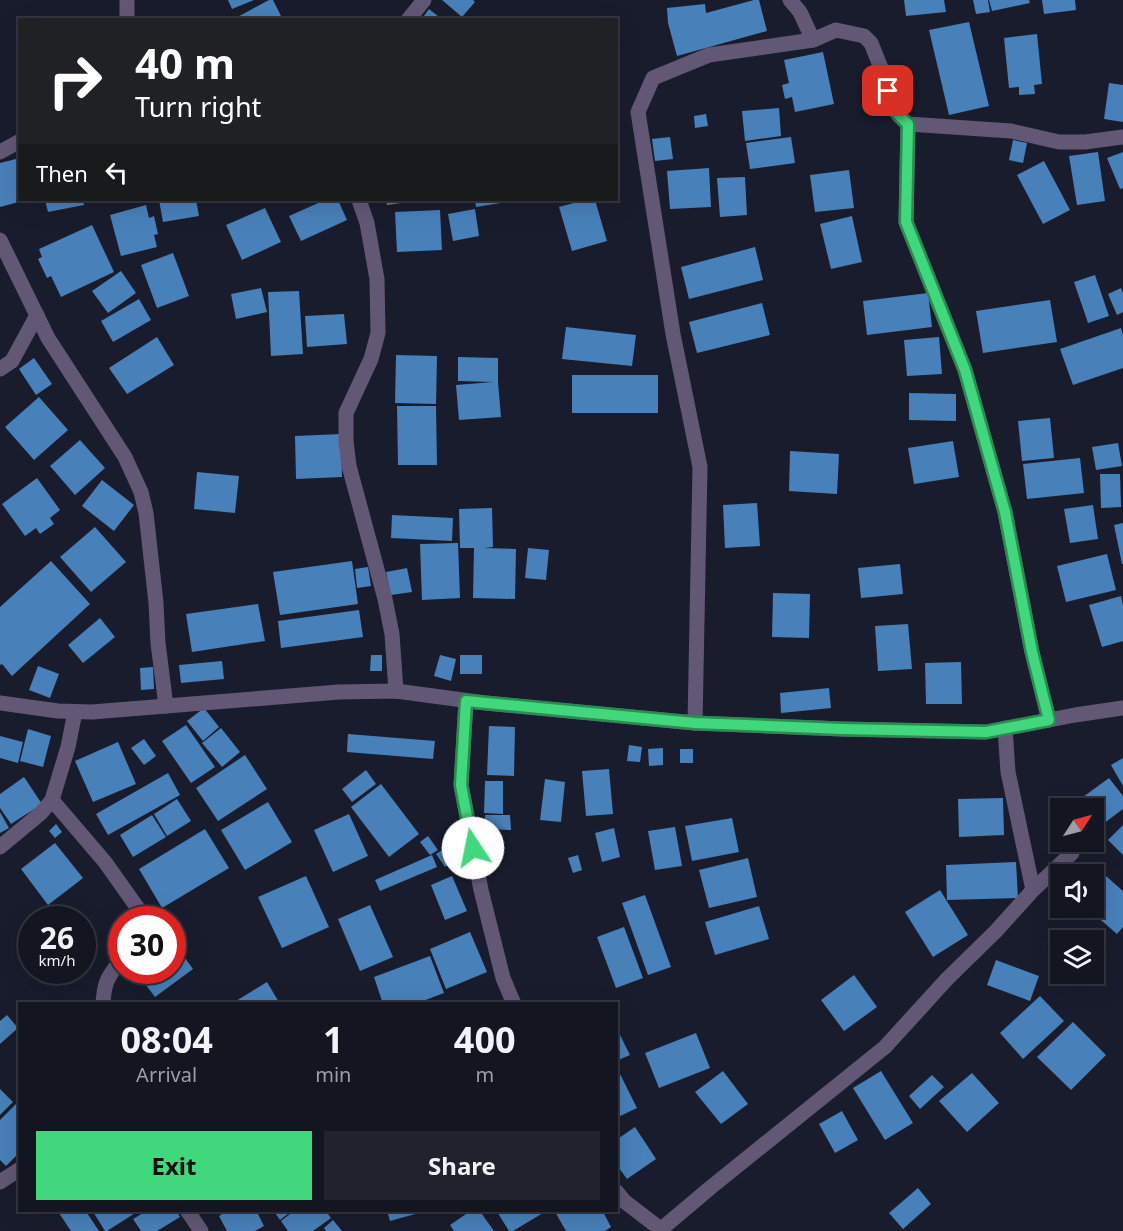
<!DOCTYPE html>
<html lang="en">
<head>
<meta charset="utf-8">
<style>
  :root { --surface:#131521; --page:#20222e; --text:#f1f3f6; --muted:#9d9fa5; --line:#32343f; --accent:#41d77c }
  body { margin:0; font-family:"Noto Sans",sans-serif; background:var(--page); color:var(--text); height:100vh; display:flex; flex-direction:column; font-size:22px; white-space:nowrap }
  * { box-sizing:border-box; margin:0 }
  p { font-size:20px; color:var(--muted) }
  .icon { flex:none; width:33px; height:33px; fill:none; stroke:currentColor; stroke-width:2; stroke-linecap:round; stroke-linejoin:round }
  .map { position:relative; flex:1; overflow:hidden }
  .panel { position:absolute; left:18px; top:1002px; width:600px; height:210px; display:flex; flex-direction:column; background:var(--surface); border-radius:0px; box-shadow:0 6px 24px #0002,0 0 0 2px var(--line) }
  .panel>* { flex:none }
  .top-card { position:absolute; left:18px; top:18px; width:600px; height:183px; border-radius:0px; box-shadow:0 6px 24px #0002,0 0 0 2px var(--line); background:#202124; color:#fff; overflow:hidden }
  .needle { width:39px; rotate:54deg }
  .fabs { position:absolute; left:1050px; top:798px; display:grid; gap:12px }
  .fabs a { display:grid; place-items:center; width:54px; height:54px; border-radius:0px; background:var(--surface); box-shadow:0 6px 24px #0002,0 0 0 2px var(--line); font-size:30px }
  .speed { position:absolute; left:18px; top:906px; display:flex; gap:12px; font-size:30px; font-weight:700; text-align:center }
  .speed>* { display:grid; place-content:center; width:78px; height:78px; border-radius:50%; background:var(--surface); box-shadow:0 6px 24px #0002,0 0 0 2px var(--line); line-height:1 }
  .speed small { font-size:15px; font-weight:400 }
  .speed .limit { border:9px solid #d22; background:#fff; color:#111 }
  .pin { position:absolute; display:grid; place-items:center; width:51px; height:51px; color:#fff; margin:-26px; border-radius:12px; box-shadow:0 3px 9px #0006 }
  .me { position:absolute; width:66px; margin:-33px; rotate:349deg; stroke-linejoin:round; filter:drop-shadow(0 0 4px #0008) }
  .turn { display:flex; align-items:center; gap:21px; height:126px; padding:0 18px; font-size:27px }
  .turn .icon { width:78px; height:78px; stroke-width:2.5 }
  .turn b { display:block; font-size:42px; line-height:51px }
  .then { display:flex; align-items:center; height:57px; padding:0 18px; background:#0003; gap:12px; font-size:22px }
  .eta { display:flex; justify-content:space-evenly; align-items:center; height:102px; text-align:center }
  .eta b { font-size:36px; font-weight:700; line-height:42px }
  .button { display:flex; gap:12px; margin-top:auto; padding:12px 18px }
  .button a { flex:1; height:69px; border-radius:0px; background:var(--accent); color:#111; font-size:24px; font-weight:700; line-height:69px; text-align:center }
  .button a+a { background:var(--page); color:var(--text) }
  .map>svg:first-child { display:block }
  .building { fill:#4880b9 }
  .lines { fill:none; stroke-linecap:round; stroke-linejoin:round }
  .minor { stroke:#625876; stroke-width:15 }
  .route-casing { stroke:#2a8c51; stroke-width:15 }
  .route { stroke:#41d77c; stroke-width:10 }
</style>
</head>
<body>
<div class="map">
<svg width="1123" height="1231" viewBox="0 0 1123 1231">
  <rect width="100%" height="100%" fill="#191c2c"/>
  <!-- building -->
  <g class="building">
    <path d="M228,0H254L232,9Z"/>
    <path d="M269,0H273L283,20H232Z"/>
    <path d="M442,0H473L475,2L462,17Z"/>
    <path d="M754,0H759L767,31L677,56L668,23L667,8L705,4L706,13Z"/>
    <path d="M904,0H944L946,12L906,16Z"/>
    <path d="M973,0H988L990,12L976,14Z"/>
    <path d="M989,0H1029L1030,3L992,11Z"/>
    <path d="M1042,0H1075L1076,10L1044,14Z"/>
    <path d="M429,9L443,20H421Z"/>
    <path d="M969,22L989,106L949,115L929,30Z"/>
    <path d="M1037,34L1042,84L1034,85L1035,94L1019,95V87L1009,88L1004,38Z"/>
    <path d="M823,52L834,104L795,112L792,97L785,99L782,85L789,83L784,60Z"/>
    <path d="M1109,83L1123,85V122L1104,119Z"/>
    <path d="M779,108L781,136L745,141L742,111Z"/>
    <path d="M706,114L708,126L695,128L694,116Z"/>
    <path d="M670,137L673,159L655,161L652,139Z"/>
    <path d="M791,137L795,163L750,169L746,143Z"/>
    <path d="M1013,140L1027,143L1023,163L1009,160Z"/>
    <path d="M1098,152L1105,201L1077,205L1069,156Z"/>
    <path d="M1123,152V188L1120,189L1107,158Z"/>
    <path d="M20,158V200H26L0,207V163Z"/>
    <path d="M1044,161L1070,210L1043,224L1017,175Z"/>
    <path d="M709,168L711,207L670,209L667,171Z"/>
    <path d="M849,170L854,208L815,212L810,175Z"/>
    <path d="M745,177L747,215L720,217L717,178Z"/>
    <path d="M45,200H83L84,205L48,212Z"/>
    <path d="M159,200H196L199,216L163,222Z"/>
    <path d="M325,200H338L347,220L301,241L289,216Z"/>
    <path d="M386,200H416V201L387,205Z"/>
    <path d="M475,200H507V202L476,207Z"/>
    <path d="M585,200H595L607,241L572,251L559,207Z"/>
    <path d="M146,205L149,218L154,216L158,234L154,235L157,247L121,256L110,215Z"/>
    <path d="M265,208L281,242L242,260L226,225Z"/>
    <path d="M475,209L479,236L453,241L448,214Z"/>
    <path d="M440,210L442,250L397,252L395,212Z"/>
    <path d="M852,216L862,262L831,269L820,224Z"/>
    <path d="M92,225L114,272L61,297L51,276L47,278L38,259L42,257L39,249Z"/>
    <path d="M755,247L763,280L689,299L681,267Z"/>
    <path d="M173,253L189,296L157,308L141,265Z"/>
    <path d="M121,271L136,293L108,313L92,291Z"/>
    <path d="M1095,275L1109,316L1088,323L1074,282Z"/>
    <path d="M261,288L267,312L236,319L231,294Z"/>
    <path d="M1121,288L1123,293V312L1117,315L1108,294Z"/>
    <path d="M299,291L303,354L271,356L268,292Z"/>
    <path d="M928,293L932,327L867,335L863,301Z"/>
    <path d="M139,299L151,320L113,342L101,321Z"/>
    <path d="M1050,300L1057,342L983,353L976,311Z"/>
    <path d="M762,303L770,335L697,353L689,322Z"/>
    <path d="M344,314L347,344L307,347L305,316Z"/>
    <path d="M566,327L636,335L632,366L562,359Z"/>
    <path d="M1121,328L1123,335V368L1073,385L1060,349Z"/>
    <path d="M157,337L174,365L127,394L109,368Z"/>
    <path d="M939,337L942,374L907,376L904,340Z"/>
    <path d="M396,355L437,356L436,404L395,403Z"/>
    <path d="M458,357L498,358V382L501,417L459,420L456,385L493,382L458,381Z"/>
    <path d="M34,358L52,384L36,395L19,369Z"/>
    <rect x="572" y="375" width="86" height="38"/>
    <path d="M909,393L956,394V421L909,420Z"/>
    <path d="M39,397L68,430L34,460L5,427Z"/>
    <path d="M397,406H436L437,465H398Z"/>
    <path d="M1050,418L1054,458L1022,461L1018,421Z"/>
    <path d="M341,434L342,477L296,479L295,436Z"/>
    <path d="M80,440L105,468L75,495L50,466Z"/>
    <path d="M953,441L959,477L914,484L908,448Z"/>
    <path d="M1118,443L1122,466L1096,470L1092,447Z"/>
    <path d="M790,451L839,454L837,494L789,491Z"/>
    <path d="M1080,458L1084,493L1027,499L1023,464Z"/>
    <path d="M197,472L239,476L235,513L194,509Z"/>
    <path d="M1100,474H1120L1121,507L1101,508Z"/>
    <path d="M37,478L60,510L50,518L54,524L40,534L36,528L25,536L2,504Z"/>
    <path d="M102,480L134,505L114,531L82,506Z"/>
    <path d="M757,503L760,546L725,548L723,505Z"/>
    <path d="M1093,505L1098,539L1070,543L1064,509Z"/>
    <path d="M492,508L493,547L484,548L516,549L515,599L473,598L474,548H460L459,509Z"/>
    <path d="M392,515L453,518L452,541L391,538Z"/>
    <path d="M1123,523V564H1122L1114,525Z"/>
    <path d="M95,527L126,562L91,592L60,557Z"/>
    <path d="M458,543L460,598L422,600L420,544Z"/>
    <path d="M528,548L549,550L546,580L525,578Z"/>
    <path d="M1107,554L1116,590L1066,602L1057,566Z"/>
    <path d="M51,561L90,604L12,676L2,664L0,665V607Z"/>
    <path d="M352,561L358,604L280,615L273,572Z"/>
    <path d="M900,564L903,594L861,598L858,568Z"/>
    <path d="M368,567L371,586L357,588L355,569Z"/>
    <path d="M407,568L412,592L391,595L386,572Z"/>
    <path d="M773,593L810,594L809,638L772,637Z"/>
    <path d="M1121,596L1123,605V641L1102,647L1089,605Z"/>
    <path d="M258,604L265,641L192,652L186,614Z"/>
    <path d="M359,610L363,637L281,648L278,621Z"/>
    <path d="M100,618L115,637L83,663L68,645Z"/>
    <path d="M908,624L912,669L878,671L875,626Z"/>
    <path d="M371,655H382V671H370Z"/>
    <path d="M440,655L456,659L451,681L434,676Z"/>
    <rect x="460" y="655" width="22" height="19"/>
    <path d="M222,661L224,679L181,683L179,665Z"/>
    <path d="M961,662L962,704H926L925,663Z"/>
    <path d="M38,666L59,674L50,698L29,690Z"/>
    <path d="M153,667L154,689L141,690L140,668Z"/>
    <path d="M829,688L831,708L781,713L780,693Z"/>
    <path d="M204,708L219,727L203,741L187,721Z"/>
    <path d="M186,725L215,767L191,783L162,741Z"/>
    <path d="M489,726L515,727L514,776L487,775Z"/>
    <path d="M221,728L240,752L222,767L202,743Z"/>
    <path d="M28,729L51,736L43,767L20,761Z"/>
    <path d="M348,734L435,741L433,759L347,752Z"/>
    <path d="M0,736L23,742L18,763L0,758Z"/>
    <path d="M144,739L156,756L144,765L131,748Z"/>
    <path d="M118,742L136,784L93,802L75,761Z"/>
    <path d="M629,745L642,747L640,762L627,761Z"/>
    <path d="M663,748V765L649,766L648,749Z"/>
    <rect x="680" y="749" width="13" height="14"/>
    <path d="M245,755L267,789L218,821L196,788Z"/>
    <path d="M1123,758V786L1111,765Z"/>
    <path d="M609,769L613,814L586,816L582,771Z"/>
    <path d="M366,770L376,784L352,802L342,789Z"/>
    <path d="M168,773L180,795L108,835L96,814Z"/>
    <path d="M24,777L42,804L11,824L0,808V794Z"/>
    <path d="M1109,778L1123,796V809L1103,824L1094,811V808H1091L1083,797Z"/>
    <path d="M545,779L565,782L561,822L540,820Z"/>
    <path d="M485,781H503V814L484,813Z"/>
    <path d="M381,784L419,834L389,857L351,807Z"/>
    <path d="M1003,798L1004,835L959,837L958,799Z"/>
    <path d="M177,799L191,821L167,836L154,814Z"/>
    <path d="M268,802L292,842L245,870L221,830Z"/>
    <path d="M0,812L9,828L0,833Z"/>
    <path d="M349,814L368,856L333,872L314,830Z"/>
    <path d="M152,815L166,837L133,857L120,835Z"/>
    <path d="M485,815H510L511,830L485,829Z"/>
    <path d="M732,818L739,852L692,861L685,826Z"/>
    <path d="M56,824L62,832L55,838L49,831Z"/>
    <path d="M1123,825V855L1108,840Z"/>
    <path d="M675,827L682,866L655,870L648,831Z"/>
    <path d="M614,828L620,857L602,862L595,833Z"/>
    <path d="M205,829L229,868L162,908L139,869Z"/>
    <path d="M428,836L438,850L430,855L420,842Z"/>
    <path d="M460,838L469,851L445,867L436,854Z"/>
    <path d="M55,843L83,878L48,905L21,869Z"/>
    <path d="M432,855L437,867L380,891L375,880Z"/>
    <path d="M578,855L582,870L573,873L568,858Z"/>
    <path d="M748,858L757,897L709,908L699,870Z"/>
    <path d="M1016,862L1018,898L947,900L946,865Z"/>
    <path d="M1098,869L1123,891V927L1117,934L1087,908H1094V874Z"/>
    <path d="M306,876L329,927L282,948L258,897Z"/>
    <path d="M452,876L467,911L445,920L431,885Z"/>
    <path d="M940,890L968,935L933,957L905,912Z"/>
    <path d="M645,895L671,967L648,975L622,903Z"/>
    <path d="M370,905L393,957L360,971L338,919Z"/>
    <path d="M759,906L769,939L715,955L705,922Z"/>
    <path d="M624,927L643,978L616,988L597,937Z"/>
    <path d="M470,932L487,972L446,989L430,949Z"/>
    <path d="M174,943L193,969L155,997L136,972L172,970V944Z"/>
    <path d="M430,956L444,993L415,1004H383L374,977Z"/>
    <path d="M996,960L1039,976L1030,1001L987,985Z"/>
    <path d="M854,975L877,1007L844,1031L821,1000Z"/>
    <path d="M267,982L280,1004H237L236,1001Z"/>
    <path d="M1040,996L1064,1021L1023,1059L1000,1033Z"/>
    <path d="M7,1015L18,1028L0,1044V1021Z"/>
    <path d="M1073,1022L1106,1055L1071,1090L1037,1057Z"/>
    <path d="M616,1027L630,1055L616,1061Z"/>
    <path d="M696,1033L710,1068L659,1088L645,1053Z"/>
    <path d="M723,1071L748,1104L721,1124L695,1092Z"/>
    <path d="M881,1071L913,1123L885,1140L853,1088Z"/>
    <path d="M972,1073L999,1103L967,1132L939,1101Z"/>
    <path d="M620,1074L637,1108L616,1118V1076Z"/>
    <path d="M932,1075L944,1087L920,1109L909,1096Z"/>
    <path d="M0,1089L13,1102L0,1115Z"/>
    <path d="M16,1104L20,1107V1152L6,1166L0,1160V1120Z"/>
    <path d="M842,1111L858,1140L835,1153L819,1124Z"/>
    <path d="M635,1127L656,1159L627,1179L616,1164V1140Z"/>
    <path d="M918,1188L931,1204L903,1229L889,1213Z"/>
    <path d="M57,1210H85L99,1231H71Z"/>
    <path d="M92,1210H140L107,1231H105Z"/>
    <path d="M148,1210H176L180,1217L157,1231H141L133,1219Z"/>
    <path d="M229,1210H256L264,1226L255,1231H227L219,1216Z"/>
    <path d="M273,1210H293L280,1220Z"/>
    <path d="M295,1210H325L331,1218L313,1231H288L281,1221Z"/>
    <path d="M387,1210H426V1211L390,1221Z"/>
    <path d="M472,1210H479L494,1231H454L450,1225Z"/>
    <path d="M496,1210H548L513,1231H509Z"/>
    <path d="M554,1210H602L611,1227L605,1231H566Z"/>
    <path d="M333,1220L342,1231H326L324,1228Z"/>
  </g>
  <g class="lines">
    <!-- minor -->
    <g class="minor">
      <path d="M127,0V20"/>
      <path d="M790,0L800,12L813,40L836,30L864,36L871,43L883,73L894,109L899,116L908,124L1011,131L1059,142H1085L1123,137"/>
      <path d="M408,20L424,0"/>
      <path d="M908,124L906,222L965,370L1005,512L1032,652L1049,720"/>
      <path d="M0,152L20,141"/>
      <path d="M359,200L367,223L377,279L378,333L371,359L346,413V441L349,466L385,599L392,634L396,691"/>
      <path d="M0,240L48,338L125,457L141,492L146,513L156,603L158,643L166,706"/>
      <path d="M0,369L12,361L37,315"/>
      <path d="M466,701L461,785L481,890L503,978L514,1004"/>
      <path d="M0,703L58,711L92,712L339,692L396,691L485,703L695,723L842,729L986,732L1075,715L1123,708"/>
      <path d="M695,723L700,467L673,334L638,112L653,78L709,55L813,40"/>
      <path d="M1005,728L1008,772L1033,890"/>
      <path d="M52,800L105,862L144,917V920"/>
      <path d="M0,847L41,813L52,800L68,747L75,712"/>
      <path d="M103,1004C104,982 108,976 122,959"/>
      <path d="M0,1182L20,1169"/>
      <path d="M616,1191L624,1201L663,1231"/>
      <path d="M187,1210L201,1231"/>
      <path d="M659,1231L710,1188L885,1047L947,979L996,931L1033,890L1072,853"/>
    </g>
  </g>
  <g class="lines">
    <!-- route casing -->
    <g class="route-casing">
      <path id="route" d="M473,848L461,785L466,701L695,723L842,729L986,732L1049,720L1032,652L1005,512L965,370L906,222L908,124C895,113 893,107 888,91"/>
    </g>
    <!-- route -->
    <use href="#route" class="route"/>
  </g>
</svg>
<div class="fabs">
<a><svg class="needle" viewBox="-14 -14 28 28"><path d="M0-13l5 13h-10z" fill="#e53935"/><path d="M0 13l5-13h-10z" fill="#9d9fa5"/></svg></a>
<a><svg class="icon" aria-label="sound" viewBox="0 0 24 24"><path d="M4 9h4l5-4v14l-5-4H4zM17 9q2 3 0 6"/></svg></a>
<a><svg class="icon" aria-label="layers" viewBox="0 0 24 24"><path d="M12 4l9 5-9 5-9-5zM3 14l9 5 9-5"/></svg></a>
</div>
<div class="speed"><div>26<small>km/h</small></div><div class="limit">30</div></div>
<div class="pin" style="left:888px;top:91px;background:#d93025"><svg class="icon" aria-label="arrive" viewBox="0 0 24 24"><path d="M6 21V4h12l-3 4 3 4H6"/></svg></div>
<svg class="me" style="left:473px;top:848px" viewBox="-20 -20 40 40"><circle r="19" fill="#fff"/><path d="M0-13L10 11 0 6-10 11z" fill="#41d77c"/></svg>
<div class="top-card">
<div class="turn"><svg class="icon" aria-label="right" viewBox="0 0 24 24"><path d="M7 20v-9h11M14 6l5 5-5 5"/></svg><div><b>40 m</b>Turn right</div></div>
<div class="then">Then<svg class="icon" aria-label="left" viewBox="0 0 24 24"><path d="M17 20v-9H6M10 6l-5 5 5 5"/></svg></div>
</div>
<section class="panel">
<div class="eta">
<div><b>08:04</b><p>Arrival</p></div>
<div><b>1</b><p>min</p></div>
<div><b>400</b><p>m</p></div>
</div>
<div class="button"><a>Exit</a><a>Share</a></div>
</section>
</div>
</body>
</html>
